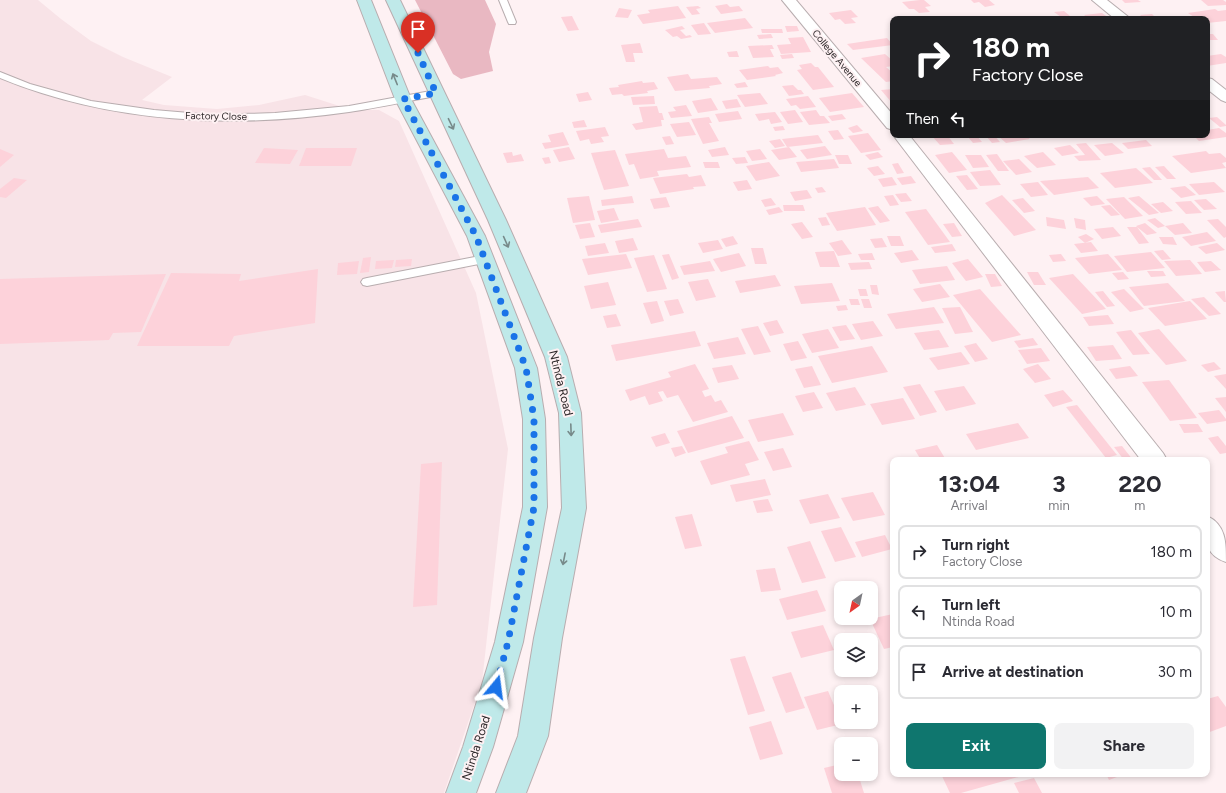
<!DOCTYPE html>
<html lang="en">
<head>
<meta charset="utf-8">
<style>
  :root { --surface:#fff; --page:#f2f2f3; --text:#2b2b33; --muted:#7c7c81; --line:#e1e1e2; --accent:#0f766e }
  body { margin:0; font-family:Figtree,sans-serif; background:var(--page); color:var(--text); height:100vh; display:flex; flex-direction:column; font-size:15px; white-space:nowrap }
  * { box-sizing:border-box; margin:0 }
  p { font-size:13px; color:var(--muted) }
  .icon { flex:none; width:22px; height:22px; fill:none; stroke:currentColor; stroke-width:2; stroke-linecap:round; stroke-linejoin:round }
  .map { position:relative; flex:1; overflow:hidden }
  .panel { position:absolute; left:890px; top:457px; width:320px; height:320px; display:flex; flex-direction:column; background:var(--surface); border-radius:8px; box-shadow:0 2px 6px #0003 }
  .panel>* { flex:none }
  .guide { position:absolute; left:890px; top:16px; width:320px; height:122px; border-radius:8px; box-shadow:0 2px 6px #0003; background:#202124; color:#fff; overflow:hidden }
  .needle { width:26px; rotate:213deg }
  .tools { position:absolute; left:834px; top:581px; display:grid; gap:8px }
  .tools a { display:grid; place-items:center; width:44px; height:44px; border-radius:8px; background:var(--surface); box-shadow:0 2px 6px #0003; font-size:20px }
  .pin { position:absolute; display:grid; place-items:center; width:34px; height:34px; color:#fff; margin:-41px -17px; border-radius:50% 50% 50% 0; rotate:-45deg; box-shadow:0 0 4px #0007 }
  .pin .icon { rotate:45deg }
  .me { position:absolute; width:44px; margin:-22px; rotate:16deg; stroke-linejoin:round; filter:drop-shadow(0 0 3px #0008) }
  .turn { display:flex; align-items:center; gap:14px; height:84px; padding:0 16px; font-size:18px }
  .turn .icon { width:52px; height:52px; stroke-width:2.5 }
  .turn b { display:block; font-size:28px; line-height:34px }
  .then { display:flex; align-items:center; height:38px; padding:0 16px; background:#0003; gap:8px; font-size:15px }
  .eta { display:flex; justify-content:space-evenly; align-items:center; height:68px; text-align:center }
  .eta b { font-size:24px; font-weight:700; line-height:28px }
  .cta { display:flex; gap:8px; margin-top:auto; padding:8px 16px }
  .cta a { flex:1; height:46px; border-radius:8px; background:var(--accent); color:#fff; font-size:16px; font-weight:700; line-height:46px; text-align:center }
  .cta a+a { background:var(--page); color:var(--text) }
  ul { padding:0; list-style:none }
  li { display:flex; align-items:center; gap:12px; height:54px; margin:0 8px 6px; padding:0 8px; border:2px solid var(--line); border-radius:8px }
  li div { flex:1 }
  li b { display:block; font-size:15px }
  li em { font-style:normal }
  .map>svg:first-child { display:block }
  .built { fill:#f8e3e7 }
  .green { fill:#e9b8c2 }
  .building { fill:#fdd2da }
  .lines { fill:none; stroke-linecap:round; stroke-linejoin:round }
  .service-casing { stroke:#b8adaf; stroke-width:2 }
  .minor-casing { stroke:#b8adaf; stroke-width:2 }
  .secondary-casing { stroke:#b8adaf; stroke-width:2 }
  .service { fill:#fff; fill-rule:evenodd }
  .minor { fill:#fff; fill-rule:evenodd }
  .secondary { fill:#bfe9e9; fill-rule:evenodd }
  .oneway { stroke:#778a8a }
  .route { stroke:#1a73e8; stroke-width:7; stroke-dasharray:0 12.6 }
  .labels { text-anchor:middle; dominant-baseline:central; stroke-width:4; stroke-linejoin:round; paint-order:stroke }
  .far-street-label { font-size:10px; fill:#2f2a2b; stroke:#fef1f3 }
  .street-label { font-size:12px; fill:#2f2a2b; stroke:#fef1f3 }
</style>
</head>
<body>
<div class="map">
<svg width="1226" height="793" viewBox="0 0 1226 793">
  <rect width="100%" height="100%" fill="#fef1f3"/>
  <!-- built -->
  <path class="built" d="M0,0H38L61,19L91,41L123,57L172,77L142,100L164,105L217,109L259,105L305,95L352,110H379L399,121L476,293L508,449L482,682L444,793H0Z"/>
  <!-- green -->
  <path class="green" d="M415,0H485L496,24L489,52L493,71L461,79L453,74Z"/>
  <!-- building -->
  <g class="building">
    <path d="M920,0H924L931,6L925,7L930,12L919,13L914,9H909L902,2Z"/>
    <path d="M971,0H989L995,5L985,7L979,2L974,3Z"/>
    <path d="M1122,0H1138L1141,2L1125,3Z"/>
    <path d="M1201,0H1223L1226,2V5L1208,6Z"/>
    <path d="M727,4L730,7L739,6L743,11L721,14L715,6Z"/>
    <path d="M678,6L686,18L643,24L637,15L650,13L648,10Z"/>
    <path d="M698,6L701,8L696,9L700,14L692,15L686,7Z"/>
    <path d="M619,8L632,10L628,18L615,17Z"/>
    <path d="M1215,9L1218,11L1226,10V21L1207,23V19H1197L1188,13Z"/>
    <path d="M851,10L858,17L851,18L856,23L845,24L840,19L835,20L829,13Z"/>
    <path d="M1064,11L1070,16L1061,17L1054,12Z"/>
    <path d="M1102,13L1109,18L1089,19L1084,15Z"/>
    <path d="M1152,14L1156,18L1144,19L1140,15Z"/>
    <path d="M572,16L579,30L568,31L561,17Z"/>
    <path d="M745,18L753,28L715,33L707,23Z"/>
    <path d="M704,23L711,34L698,35L691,25Z"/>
    <path d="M682,26L685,29L680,30L686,36L690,35L692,37L681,39L677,36L673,37L665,30Z"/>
    <path d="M785,26H797L799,31L787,32Z"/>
    <path d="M761,29H782L783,33H762Z"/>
    <path d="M771,34L773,38L759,39L757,35Z"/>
    <path d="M1207,34H1213L1218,40H1207Z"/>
    <path d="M803,37L811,52L781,54L777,45L791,44L788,38Z"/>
    <path d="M887,38L893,45L853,50L847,44Z"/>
    <path d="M640,43L643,53H633L635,62H626L621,45Z"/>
    <path d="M772,45L774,49H770L774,57L753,58L748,46Z"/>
    <path d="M737,51L739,57H729L727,52Z"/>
    <path d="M792,54L794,58L782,59L780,55Z"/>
    <path d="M885,54L893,61V66L886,67L893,73V81L886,82L861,58Z"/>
    <path d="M1221,54L1226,57V63L1207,66V56Z"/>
    <path d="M811,63L815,67H818L834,87L813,90L797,70L802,69L799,65Z"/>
    <path d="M768,66L770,68L778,67L783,73L775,75L776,76L747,80L739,70Z"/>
    <path d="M688,74L691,79L717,77L722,84L709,86L710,88L675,91L667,77Z"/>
    <path d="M642,81L643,83L654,82L658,89L647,91L648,93L624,96L622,94L612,95L609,88L619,87L618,85Z"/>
    <path d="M745,82L748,87L737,88L734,84Z"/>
    <path d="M793,85L798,90H801L804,94L789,96L782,86Z"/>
    <path d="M893,89V103H892L881,90Z"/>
    <path d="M588,92L592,100L579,102L576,94Z"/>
    <path d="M760,93L768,104L745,107L737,95Z"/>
    <path d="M852,93L864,107L830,112L819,98Z"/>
    <path d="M654,96L655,104L633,105L631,97Z"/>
    <path d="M808,96L816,107L800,109L796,105L791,106L786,99Z"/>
    <path d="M711,98L718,110L698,113L692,101Z"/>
    <path d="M737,99L741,107L726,109L722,101Z"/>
    <path d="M686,105L692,116L671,118L668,112L676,111L673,107Z"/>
    <path d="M657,106L659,113H662L664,120H661L662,126L636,130L632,124L643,122L639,107Z"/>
    <path d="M795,110L803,122L788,124L780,112Z"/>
    <path d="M816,110L820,116H824L830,123L809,125L800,112Z"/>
    <path d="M738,111L742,119L719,122L715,114Z"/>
    <path d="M775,112L782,122L771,124L769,119L759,121L755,114Z"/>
    <path d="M842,114L846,119L832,121L828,116Z"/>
    <path d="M709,117L712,123H709L719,141L703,144L691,119Z"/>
    <path d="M1217,117L1226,125V126L1220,127L1209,118Z"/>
    <path d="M584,120L587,127L574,128L572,122Z"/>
    <path d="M689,122L696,135L677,137L670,124Z"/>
    <path d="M857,125L863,131L853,133L848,128Z"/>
    <path d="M783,126L785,130L775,131L773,127Z"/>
    <path d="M605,127L609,136L601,137L604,142L591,144L589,139L580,141L576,131Z"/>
    <path d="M1219,128L1226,133V137L1199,141L1193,135H1207V130Z"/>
    <path d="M838,130L844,139L834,140L828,131Z"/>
    <path d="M563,132L569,145L545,149L542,143L551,142L548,135Z"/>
    <path d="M868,133L881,150L861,153L848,136Z"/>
    <path d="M818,135L823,143L787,147L782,139Z"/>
    <path d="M931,135H947L954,144L940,145Z"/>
    <path d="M985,135H994L1000,142L992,143Z"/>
    <path d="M997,135H1025L1030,139L1006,143Z"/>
    <path d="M670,136L674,144L666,145L662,137Z"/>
    <path d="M977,136L982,142L973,143L968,137Z"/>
    <path d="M780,139L785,146L775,148L769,141Z"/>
    <path d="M1146,140L1152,146L1128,149L1122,143Z"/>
    <path d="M1086,143L1101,160L1079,161L1074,156L1085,155L1076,144Z"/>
    <path d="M1112,143L1124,153L1105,156L1094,145Z"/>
    <path d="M1070,145L1079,153L1062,156L1054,148Z"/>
    <path d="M825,146L832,155L807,159L800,150Z"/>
    <path d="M569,147L575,159L559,162L553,150Z"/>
    <path d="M725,147L729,155L712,157L708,150Z"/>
    <path d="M789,147L797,157L779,160L771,150Z"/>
    <path d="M264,148L298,150L290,164L255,163Z"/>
    <path d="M306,148H357L351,166H299Z"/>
    <path d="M0,149L14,155L0,167Z"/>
    <path d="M664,149L668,158L686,156L691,167L657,171L659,176L640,179L634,164L629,165L625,154Z"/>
    <path d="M760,149L767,159L752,161L746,151Z"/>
    <path d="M615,150L629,186L604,190L591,153Z"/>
    <path d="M1206,151L1209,154L1220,153L1226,158V162L1222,163L1226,168L1191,173L1172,156Z"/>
    <path d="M512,152L513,156L521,154L524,161L507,163L503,153Z"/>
    <path d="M878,152L883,157L870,160L865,155Z"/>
    <path d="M952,152L967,170L949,173L935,155Z"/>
    <path d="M1043,152L1056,165L1037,168L1024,156Z"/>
    <path d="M997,154L1009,171H998L986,155Z"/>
    <path d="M835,155H848L852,164H839Z"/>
    <path d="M965,155H981L989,167L973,168Z"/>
    <path d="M549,157L551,163L545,164L542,158Z"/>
    <path d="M745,157L748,163L736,164L732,158Z"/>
    <path d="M834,159L839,168L801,172L796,162Z"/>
    <path d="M1019,159L1032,172L1016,175L1003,161Z"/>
    <path d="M703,162H718L720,168H705Z"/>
    <path d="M769,162L780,176L756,181L746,166Z"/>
    <path d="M898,163L904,173L897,174L892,164Z"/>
    <path d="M878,166L885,174L874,176L867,168Z"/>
    <path d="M1164,166L1176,179H1167L1155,167Z"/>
    <path d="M1150,167L1162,180H1154L1142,168Z"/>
    <path d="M1136,168L1153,183L1115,188L1100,173Z"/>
    <path d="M990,170L1001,185L980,186L970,172Z"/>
    <path d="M687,174L689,177L701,175L706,186L693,187L694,189L660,194L653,178Z"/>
    <path d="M967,175L978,189L967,190L956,176Z"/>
    <path d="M911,176L916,183L902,185L897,178Z"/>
    <path d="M892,177L897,185L883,187L878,179Z"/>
    <path d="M1088,177L1099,188L1054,195L1040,181Z"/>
    <path d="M14,178L27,180L6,198L0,197V189Z"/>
    <path d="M747,180L752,189L738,191L733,182Z"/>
    <path d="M1038,182L1048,195L1031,197L1020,184Z"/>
    <path d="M1214,182L1225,192L1199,195L1189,184Z"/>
    <path d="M1185,186L1196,195L1181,198L1170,188Z"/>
    <path d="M822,187L826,192L818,193L815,188Z"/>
    <path d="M807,190L812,198L795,201L790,192Z"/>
    <path d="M906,193L912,201L901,202L895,194Z"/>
    <path d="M893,195L899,205L890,206L884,196Z"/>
    <path d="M1002,195L1036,230L1014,236L985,203Z"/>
    <path d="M589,196L595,220L573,223L567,198Z"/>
    <path d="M632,196L634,203L602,206L601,200Z"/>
    <path d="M1097,196L1105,204L1091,206L1083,198Z"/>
    <path d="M1139,196L1159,213L1149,215L1128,198Z"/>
    <path d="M666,197L670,207L654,209L650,199Z"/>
    <path d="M1124,197L1143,216L1125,219L1106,199Z"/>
    <path d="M771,198L776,205L765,207L761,200Z"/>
    <path d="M1023,198L1035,211L1024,213L1012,200Z"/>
    <path d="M1206,199L1217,209L1204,210L1194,200Z"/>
    <path d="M1191,201L1202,213L1186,214L1175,202Z"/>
    <path d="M1163,202L1173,211L1161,213L1151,204Z"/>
    <path d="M783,205H803L805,211H784Z"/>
    <path d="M1110,205L1120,215L1111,216L1101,206Z"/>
    <path d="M878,206L890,221L880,223L868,208Z"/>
    <path d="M779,207L783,212L769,215L766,210Z"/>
    <path d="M865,207L876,225L837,231L826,213Z"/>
    <path d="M614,208L619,220L601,223L597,211Z"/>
    <path d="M926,209L950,242L928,245L905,212Z"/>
    <path d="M826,217L830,225L822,226L818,218Z"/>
    <path d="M1046,217L1064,220L1066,229L1047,226Z"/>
    <path d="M1074,218L1085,220L1086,230L1076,228Z"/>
    <path d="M1155,218L1165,226L1158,228L1147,220Z"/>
    <path d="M638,219L642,227L601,233L598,225Z"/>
    <path d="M1218,219L1226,227V237L1224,238L1207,220Z"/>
    <path d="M802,222L813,237L802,239L791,224Z"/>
    <path d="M590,223L595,237L580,239L575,225Z"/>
    <path d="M954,223L962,236L952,237L943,224Z"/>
    <path d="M1145,223L1157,233L1147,235L1137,227L1149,243L1139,244L1127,227H1137L1136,226Z"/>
    <path d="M1183,223L1192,233L1175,235L1165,226Z"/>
    <path d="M1113,227L1121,236L1102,239L1094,229Z"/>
    <path d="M1207,232L1216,241L1191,246L1182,237Z"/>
    <path d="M1086,234L1094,239L1085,243L1078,237Z"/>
    <path d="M733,236L738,244L726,247L721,239Z"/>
    <path d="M887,236H900L904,246H891Z"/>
    <path d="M1159,237H1173L1177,245L1163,244Z"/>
    <path d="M633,238L638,250L619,253L615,241Z"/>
    <path d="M882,238L887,247L875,248L870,239Z"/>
    <path d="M718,240L723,249L703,253L698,243Z"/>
    <path d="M842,240L852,254L838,256L829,243Z"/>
    <path d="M1091,242L1098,251L1081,253L1074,244Z"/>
    <path d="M605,243L609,253L588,256L585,246Z"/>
    <path d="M1217,243L1225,250L1206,254L1198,247Z"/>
    <path d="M952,244L956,251L935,253L931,247Z"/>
    <path d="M751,248H763L767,264H755Z"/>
    <path d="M912,250L919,260L901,263L894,253Z"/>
    <path d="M1163,250L1171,259L1162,260L1154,251Z"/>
    <path d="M834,251L840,267H820L815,252Z"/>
    <path d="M1151,252L1165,268L1127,272L1114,256Z"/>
    <path d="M739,253L746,266L721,272L713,259Z"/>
    <path d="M872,253L875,260H861L858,254Z"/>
    <path d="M626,254L632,268L588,275L582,259Z"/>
    <path d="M669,254L679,278L672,280L662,255Z"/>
    <path d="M1061,254L1066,261L1053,262L1049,255Z"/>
    <path d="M1108,254L1122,270L1089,274L1075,258Z"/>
    <path d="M654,255L667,289L647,292L634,258Z"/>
    <path d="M371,257L369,272L360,273L363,258Z"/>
    <path d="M412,259L411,266L395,267L396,260Z"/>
    <path d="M968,259L983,277L966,281L952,263Z"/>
    <path d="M394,260L392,268L375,269L376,261Z"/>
    <path d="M1190,260L1202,274L1176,276L1164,261Z"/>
    <path d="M359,261L357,274L337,275L338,263Z"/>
    <path d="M710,261L715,271L684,275L680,266Z"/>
    <path d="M1211,261L1221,270L1205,272L1197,262Z"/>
    <path d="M869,262L872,269L851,270L848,263Z"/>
    <path d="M947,266L955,280L920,284L912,270Z"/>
    <path d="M318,269L315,323L234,336L229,346H137L171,273L241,274L239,281Z"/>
    <path d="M1147,271H1163L1166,276L1151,277Z"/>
    <path d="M1027,272H1038L1046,285H1034Z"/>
    <path d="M1123,272L1129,279L1118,280L1112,273Z"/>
    <path d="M166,274L141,332L113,333L109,340L0,344V279Z"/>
    <path d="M985,274H995L1002,286L991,287Z"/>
    <path d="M1073,274L1106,309L1082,314L1049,278Z"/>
    <path d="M775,275L781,286L740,293L735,281Z"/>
    <path d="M708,279L716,297L696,301L688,282Z"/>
    <path d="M608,282L616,305L591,309L584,286Z"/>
    <path d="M832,283L840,301L801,304L794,286Z"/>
    <path d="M1168,283L1185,301L1144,306L1129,287Z"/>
    <path d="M940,284L950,297L922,302L913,289Z"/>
    <path d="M870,285H877L879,295L872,294Z"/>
    <path d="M858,289H866L868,296H860Z"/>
    <path d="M980,289L1021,335L992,342L953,295Z"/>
    <path d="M1124,289L1144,309L1130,312L1111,292Z"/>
    <path d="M1103,291L1115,306L1107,307L1095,292Z"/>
    <path d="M1225,291L1226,302H1224L1215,292Z"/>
    <path d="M1204,297L1221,314L1209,316L1191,299Z"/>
    <path d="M678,299L684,313L670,316L664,301Z"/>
    <path d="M849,299H858L860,305H851Z"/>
    <path d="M861,299H869L872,308H864Z"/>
    <path d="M657,301L664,321L651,324L643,303Z"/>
    <path d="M1190,301L1207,319L1165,326L1148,308Z"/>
    <path d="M846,305L848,310L838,311L836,306Z"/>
    <path d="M934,307L944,323L896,329L887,314Z"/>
    <path d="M960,307L973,332L955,334L942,308Z"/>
    <path d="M616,314L621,326L607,328L603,316Z"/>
    <path d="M1108,315L1114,324L1089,326L1083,317Z"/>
    <path d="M777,320L784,333L770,336L763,323Z"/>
    <path d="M873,321L883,336L861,340L852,324Z"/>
    <path d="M846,325L855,339L840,341L832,327Z"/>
    <path d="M758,326L771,352L754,355L741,329Z"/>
    <path d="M828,329L839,348L812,353L802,334Z"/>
    <path d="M1159,329L1187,361L1166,365L1138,333Z"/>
    <path d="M939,330L949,347L924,350L914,333Z"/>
    <path d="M1131,330L1150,354L1133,355L1116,332Z"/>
    <path d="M695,331L701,346L616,361L611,345Z"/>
    <path d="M738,337L746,354L714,359L707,343Z"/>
    <path d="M1033,338L1038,345L1019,348L1014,341Z"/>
    <path d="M798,341L807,358L791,361L783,344Z"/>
    <path d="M976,343L988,359L975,362L964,346Z"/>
    <path d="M1113,345L1122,359L1096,361L1087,347Z"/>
    <path d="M872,346L888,372L832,383L818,356Z"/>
    <path d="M1041,348L1050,361L1027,364L1018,350Z"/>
    <path d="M961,352L970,364L938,370L929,358Z"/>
    <path d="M1214,362L1221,369L1208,372L1201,365Z"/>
    <path d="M695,364L709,389L702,391L705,397L711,395L715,402L721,400L728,412L693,422L678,395L667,398L663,391L658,392L663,401L649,405L645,396L630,401L625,390L671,377L668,372Z"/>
    <path d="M1038,364L1051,379L1035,383L1023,369Z"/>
    <path d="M732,365L739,379L718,383L712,368Z"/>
    <path d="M812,366L821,385L804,388L795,369Z"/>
    <path d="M1130,366L1138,376L1116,379L1109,369Z"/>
    <path d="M1226,374V389L1214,376Z"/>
    <path d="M1169,380L1197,418L1170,421L1142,382Z"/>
    <path d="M920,384L937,412L920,416L903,387Z"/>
    <path d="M964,386L976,404L946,411L934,391Z"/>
    <path d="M855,387L866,405L836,411L826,393Z"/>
    <path d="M1063,390L1073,401L1053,407L1044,395Z"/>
    <path d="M814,392L823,408L803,412L795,396Z"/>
    <path d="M1226,397V412L1215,398Z"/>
    <path d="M903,398L915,419L882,425L870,404Z"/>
    <path d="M1077,405L1117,455L1106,458L1066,407Z"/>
    <path d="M1219,410L1226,419V421L1207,424L1198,413Z"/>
    <path d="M783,413L794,435L758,442L748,420Z"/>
    <path d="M732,416L744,438L688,453L677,431Z"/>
    <path d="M1018,423L1029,438L976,450L966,434Z"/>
    <path d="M1179,424H1198L1203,432L1184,433Z"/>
    <path d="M665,433L670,443L656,447L651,437Z"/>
    <path d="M1218,436L1226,446V453L1220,454L1208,438Z"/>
    <path d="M749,441L759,460L745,464L750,475L711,485L700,461L728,453L725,447Z"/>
    <path d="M937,445L946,460H921L915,450Z"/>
    <path d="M682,446L686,453L675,457L671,448Z"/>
    <path d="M1122,446L1133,460H1124L1114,447Z"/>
    <path d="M783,448L792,467L773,471L764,452Z"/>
    <path d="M442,462L437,605L413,607L421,464Z"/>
    <path d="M765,479L771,495L736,502L730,485Z"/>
    <path d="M873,492L885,515L853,521L841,498Z"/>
    <path d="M828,494L840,518L810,524L799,500Z"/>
    <path d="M768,499L773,511L757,513L753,501Z"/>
    <path d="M692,514L702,546L685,549L675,517Z"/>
    <path d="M841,527L856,557L835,562L821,531Z"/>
    <path d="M885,535L892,549L862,557L855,542Z"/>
    <path d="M810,541L826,578L802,583L787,547Z"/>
    <path d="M775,568L781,590L761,592L756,570Z"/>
    <path d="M817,590L826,611L787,620L779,599Z"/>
    <path d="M893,614V647L884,649L870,619Z"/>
    <path d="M823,625L834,650L801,658L791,632Z"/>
    <path d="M745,656L765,711L748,715L730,659Z"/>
    <path d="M791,672L805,708L786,713L772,677Z"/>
    <path d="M828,691L842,724L817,730L804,697Z"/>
    <path d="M1218,696L1226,707V726L1207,733V699Z"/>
    <path d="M771,721L783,754L760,760L749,727Z"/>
    <path d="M841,764V774H858L864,793H832L824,768Z"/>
    <path d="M941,774H1029L961,793H950Z"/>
    <path d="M1106,774H1125L1109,780Z"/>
    <path d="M1034,778L1042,793H1019L1014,783Z"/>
  </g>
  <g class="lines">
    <!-- service casing -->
    <g class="service-casing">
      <g id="service">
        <path d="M499,0H507L516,22L515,24H509L508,22Z"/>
        <path d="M0,72L30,84L91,101L154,110L213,115L275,113L349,106L436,90L441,93L436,96C407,101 378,108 349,112C233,129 109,123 0,78Z"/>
        <path d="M485,255L489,256L491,259L489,262L367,286L363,285L361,282L363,279L367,278Z"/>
      </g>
    </g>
    <!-- minor casing -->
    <g class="minor-casing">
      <g id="minor">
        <path d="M782,0H796L893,115V130L887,128Z"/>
        <path d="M1092,0H1107L1131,19H1115Z"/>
        <path d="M1207,78L1212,79L1226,90V102L1221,100L1207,89Z"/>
        <path d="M893,135H909L1163,453L1167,460H1141Z"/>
        <path d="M1207,516C1226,525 1226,542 1226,562C1202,554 1207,537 1207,516Z"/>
      </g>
    </g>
    <!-- secondary casing -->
    <g class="secondary-casing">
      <g id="secondary">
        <path d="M357,0H371L411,99L485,236L537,368L545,419L547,507L523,642L493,747L476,793H446L463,747L495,642L523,507V419L515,368L467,236L395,99Z"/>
        <path d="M386,0H400L506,220L567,357L581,413L586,508L562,638L548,736L526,793H496L518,736L534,638L562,508L559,413L545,357L488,220Z"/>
      </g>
    </g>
    <!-- service -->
    <use href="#service" class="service"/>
    <!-- minor -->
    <use href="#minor" class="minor"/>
    <!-- secondary -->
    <use href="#secondary" class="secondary"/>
  </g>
  <!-- one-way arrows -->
  <defs><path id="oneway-shaft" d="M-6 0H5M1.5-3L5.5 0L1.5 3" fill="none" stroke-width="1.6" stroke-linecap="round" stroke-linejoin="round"/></defs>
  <g class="oneway">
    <use href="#oneway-shaft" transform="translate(395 79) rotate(-112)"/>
    <use href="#oneway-shaft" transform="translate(451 124) rotate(64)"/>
    <use href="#oneway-shaft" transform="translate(506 242) rotate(66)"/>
    <use href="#oneway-shaft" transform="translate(571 430) rotate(88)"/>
    <use href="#oneway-shaft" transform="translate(564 559) rotate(101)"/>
  </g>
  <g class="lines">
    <!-- route -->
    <path class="route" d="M418,53L436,93L403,99L476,236L526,368L534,419V507L508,642L496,687"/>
  </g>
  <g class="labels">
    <!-- far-street labels -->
    <g class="far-street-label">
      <text transform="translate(837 58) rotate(50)">College Avenue</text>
      <text transform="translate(216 116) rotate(1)">Factory Close</text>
    </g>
    <!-- street labels -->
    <g class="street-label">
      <text transform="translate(561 383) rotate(76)">Ntinda Road</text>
      <text transform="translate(476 748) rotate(-72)">Ntinda Road</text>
    </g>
  </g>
</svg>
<div class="tools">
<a><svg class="needle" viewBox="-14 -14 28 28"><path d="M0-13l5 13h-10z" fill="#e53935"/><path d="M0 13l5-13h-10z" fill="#7c7c81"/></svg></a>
<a><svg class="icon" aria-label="layers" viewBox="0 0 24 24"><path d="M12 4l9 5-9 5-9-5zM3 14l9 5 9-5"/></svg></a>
<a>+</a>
<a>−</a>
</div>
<div class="pin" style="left:418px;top:53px;background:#d93025"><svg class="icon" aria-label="arrive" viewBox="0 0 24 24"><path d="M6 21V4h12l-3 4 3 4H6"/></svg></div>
<svg class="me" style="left:496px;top:687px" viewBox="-20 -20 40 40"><path d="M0-17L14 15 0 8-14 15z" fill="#1a73e8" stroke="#fff" stroke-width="4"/></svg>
<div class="guide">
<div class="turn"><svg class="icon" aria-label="right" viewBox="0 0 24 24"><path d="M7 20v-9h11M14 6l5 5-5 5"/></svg><div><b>180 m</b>Factory Close</div></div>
<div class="then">Then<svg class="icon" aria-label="left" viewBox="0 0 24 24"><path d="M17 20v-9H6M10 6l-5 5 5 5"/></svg></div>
</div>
<section class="panel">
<div class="eta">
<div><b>13:04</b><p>Arrival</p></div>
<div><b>3</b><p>min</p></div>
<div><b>220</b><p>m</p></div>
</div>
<ul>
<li><svg class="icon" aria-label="right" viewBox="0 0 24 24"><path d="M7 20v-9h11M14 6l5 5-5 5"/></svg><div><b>Turn right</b><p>Factory Close</p></div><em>180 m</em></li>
<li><svg class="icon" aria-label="left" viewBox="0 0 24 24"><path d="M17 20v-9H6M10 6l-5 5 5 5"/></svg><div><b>Turn left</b><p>Ntinda Road</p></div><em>10 m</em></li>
<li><svg class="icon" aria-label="arrive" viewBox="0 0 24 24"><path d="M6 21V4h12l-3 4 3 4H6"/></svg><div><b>Arrive at destination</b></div><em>30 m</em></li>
</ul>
<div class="cta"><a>Exit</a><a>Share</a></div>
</section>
</div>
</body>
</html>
